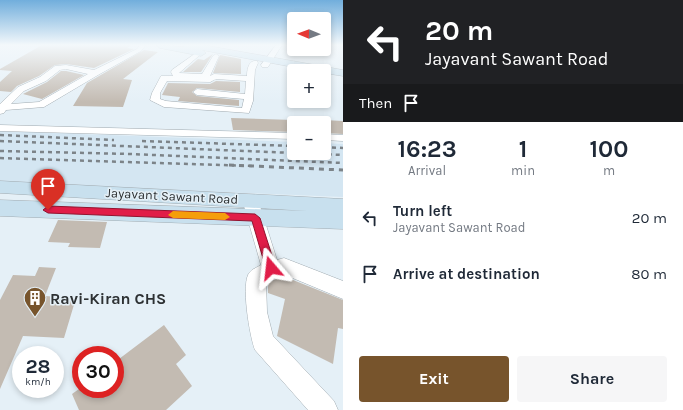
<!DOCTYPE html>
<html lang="en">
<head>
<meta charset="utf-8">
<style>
  :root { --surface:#fff; --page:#f6f6f7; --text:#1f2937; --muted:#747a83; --accent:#77542c }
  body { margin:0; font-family:Karla,sans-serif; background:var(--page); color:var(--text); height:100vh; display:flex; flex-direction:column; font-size:15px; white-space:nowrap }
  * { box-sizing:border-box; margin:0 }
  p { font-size:13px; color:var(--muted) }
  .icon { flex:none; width:22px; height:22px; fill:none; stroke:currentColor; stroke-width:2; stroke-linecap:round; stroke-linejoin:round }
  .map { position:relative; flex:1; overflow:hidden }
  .panel { display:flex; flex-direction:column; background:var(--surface); width:340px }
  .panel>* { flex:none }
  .banner { background:#202124; color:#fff; overflow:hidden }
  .needle { width:26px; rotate:271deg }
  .buttons { position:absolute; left:287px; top:12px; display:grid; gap:8px }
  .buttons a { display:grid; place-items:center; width:44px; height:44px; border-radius:4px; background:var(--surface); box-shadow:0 2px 6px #0003; font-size:20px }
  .speed { position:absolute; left:12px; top:346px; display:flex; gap:8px; font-size:20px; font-weight:700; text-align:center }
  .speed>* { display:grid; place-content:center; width:52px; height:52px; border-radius:50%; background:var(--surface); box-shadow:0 2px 6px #0003; line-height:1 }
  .speed small { font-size:10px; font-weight:400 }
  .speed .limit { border:6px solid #d22; background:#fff; color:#111 }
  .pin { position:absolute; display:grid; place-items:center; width:34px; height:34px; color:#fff; margin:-41px -17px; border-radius:50% 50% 50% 0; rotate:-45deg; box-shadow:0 0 4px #0007 }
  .pin .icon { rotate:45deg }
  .me { position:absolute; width:44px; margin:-22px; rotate:343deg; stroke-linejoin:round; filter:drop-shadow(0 0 3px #0008) }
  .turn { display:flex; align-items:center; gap:14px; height:84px; padding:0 16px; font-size:18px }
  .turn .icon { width:52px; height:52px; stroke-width:2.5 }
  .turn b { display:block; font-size:28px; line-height:34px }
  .then { display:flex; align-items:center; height:38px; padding:0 16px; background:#0003; gap:8px; font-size:15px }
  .eta { display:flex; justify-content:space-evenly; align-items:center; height:68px; text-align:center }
  .eta b { font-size:24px; font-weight:700; line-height:28px }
  .button { display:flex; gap:8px; margin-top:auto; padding:8px 16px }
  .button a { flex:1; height:46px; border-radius:4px; background:var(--accent); color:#fff; font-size:16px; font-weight:700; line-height:46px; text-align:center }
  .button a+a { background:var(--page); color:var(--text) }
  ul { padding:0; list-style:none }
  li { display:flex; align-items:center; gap:12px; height:56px; padding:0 16px }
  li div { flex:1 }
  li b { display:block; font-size:15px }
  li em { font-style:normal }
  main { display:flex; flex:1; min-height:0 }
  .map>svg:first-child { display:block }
  .built { fill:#d4e6f2 }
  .building { fill:#c3bbb2 }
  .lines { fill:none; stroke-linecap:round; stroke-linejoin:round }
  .street-casing { stroke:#a1abb1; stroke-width:1 }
  .secondary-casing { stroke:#a1abb1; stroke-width:1 }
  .street { fill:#fff; fill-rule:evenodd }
  .secondary { fill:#c8e0ee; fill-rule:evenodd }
  .rail-far1 { stroke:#7c8388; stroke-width:2.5; stroke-dasharray:4 4; stroke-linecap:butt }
  .rail { stroke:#7c8388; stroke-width:3; stroke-dasharray:5 5; stroke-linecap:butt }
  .route { fill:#e11d48; stroke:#92132f }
  .slow { fill:#f59e0b }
  .labels { text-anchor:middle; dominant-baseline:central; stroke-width:3; stroke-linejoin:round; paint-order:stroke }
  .street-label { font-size:13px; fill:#2d3133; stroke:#e5f0f7 }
  .near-poi-label { font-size:16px; font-weight:bold; fill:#2d3133; stroke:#e5f0f7; text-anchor:start }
</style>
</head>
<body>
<main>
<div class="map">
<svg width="343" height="410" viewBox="0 0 343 410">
  <rect width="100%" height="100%" fill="#e5f0f7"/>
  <!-- built -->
  <path class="built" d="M0,131L294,142V153H324V143L343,144V197L0,183Z"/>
  <!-- building -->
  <g class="building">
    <path d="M42,45H132L127,48L134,49L94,68L66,64L55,65L39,76L17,86L11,92L0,91V82L12,71L0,70V69Z"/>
    <path d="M144,50L158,52L123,79L132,80L123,107L73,106L87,83Z"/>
    <path d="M213,54L201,72H183L198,59L204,60Z"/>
    <path d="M220,55L241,59V74L213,73Z"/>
    <path d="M61,71H66L84,75L42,99L23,94L47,82Z"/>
    <path d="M216,81L240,82V92L197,88L192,92L197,96L239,100V106L178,101L180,97L162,95L168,83L210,84Z"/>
    <path d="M231,118L294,120V132L233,130Z"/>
    <path d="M324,120L343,121V134L324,133Z"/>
    <path d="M58,220L107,222L100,248L68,247L70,243L48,242Z"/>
    <path d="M39,267L56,268L45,296L76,298L64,338L23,336L0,389V300L13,275L35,276Z"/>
    <path d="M283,276L343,300V329L338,328L333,364L277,336L285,299L268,293V287L269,282Z"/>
    <path d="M164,325L186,355L176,364L192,386L166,410H79L72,394L79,389H115V362Z"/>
  </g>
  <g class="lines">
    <!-- street casing -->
    <g class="street-casing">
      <g id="street">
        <path d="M140,45H146L141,51L98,75L44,107L6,110L4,113L0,114V104L18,87L40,77L55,66L66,65L94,70L137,49ZM66,69L88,74L39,102L11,104L24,91L46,81L60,70Z"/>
        <path d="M276,45H282L268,67H262L261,65Z"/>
        <path d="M199,51L201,52V54L179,73L202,74L213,56L216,54L219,56L210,76L214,74L247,76C247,71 248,62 254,61H257L258,63L255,70L253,101L249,113L164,107L150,100L152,93L161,76H173L171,72L172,70ZM216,79L246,81L245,94L197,89L193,92L197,95L244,99L242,108L166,101L160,99V93L167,81L210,82Z"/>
        <path d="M0,125L294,133V139L0,131Z"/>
        <path d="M324,134L343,135V141L324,140Z"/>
        <path d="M252,201L257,202L260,206L277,260L284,258L343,281V299L283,274L276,276L266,282L267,312L273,336L334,401L338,410H308L255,350C250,338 240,281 250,272C252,269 258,267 261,265L244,206L247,202Z"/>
      </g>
    </g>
    <!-- secondary casing -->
    <g class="secondary-casing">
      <g id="secondary">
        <path d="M156,45L184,47L183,45H203L343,70V76L324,73V71H314L202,50L206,53L201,56L160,48Z"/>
        <path d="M0,181L343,199V229L0,216V200L308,211L0,193Z"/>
      </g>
    </g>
    <!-- street -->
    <use href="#street" class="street"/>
    <!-- secondary -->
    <use href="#secondary" class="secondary"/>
    <!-- rail-far1 -->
    <g class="rail-far1">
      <path d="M0,135L114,140"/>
      <path d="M0,141L343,155"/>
      <path d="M142,141L294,146"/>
      <path d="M324,147L343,148"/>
      <path d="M0,151L131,154L343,163"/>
      <path d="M0,158L253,166"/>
    </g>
    <!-- rail -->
    <path class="rail" d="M229,165L343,170"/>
  </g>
  <!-- sky -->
  <linearGradient id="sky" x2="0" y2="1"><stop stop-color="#71aedc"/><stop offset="0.44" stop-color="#f3f8fb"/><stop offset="1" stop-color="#f3f8fb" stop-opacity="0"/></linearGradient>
  <rect width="343" height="102" fill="url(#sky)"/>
  <!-- route -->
  <path class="route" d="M48,206L255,214L260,218L276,268L275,272L271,273L267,272L252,221L48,213L43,210Z"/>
  <!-- slow -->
  <path class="slow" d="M173,211L225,213L230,217L225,220L173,218L168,215Z"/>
  <!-- icons -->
  <defs>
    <g id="building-pin" transform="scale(1.15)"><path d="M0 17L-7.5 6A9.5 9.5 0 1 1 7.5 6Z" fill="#77542c" stroke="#e5f0f7"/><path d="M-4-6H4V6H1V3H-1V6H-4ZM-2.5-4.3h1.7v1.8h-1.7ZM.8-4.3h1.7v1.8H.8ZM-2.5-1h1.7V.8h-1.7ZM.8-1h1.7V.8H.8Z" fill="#fff"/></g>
  </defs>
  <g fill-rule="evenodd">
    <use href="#building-pin" x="35" y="298"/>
  </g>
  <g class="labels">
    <!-- street labels -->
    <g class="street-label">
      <text transform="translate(172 196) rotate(3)">Jayavant Sawant Road</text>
    </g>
    <!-- near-poi labels -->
    <g class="near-poi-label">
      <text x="50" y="298">Ravi-Kiran CHS</text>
    </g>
  </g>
</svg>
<div class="buttons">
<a><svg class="needle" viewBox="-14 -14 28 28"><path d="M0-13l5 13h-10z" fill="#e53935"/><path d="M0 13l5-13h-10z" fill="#747a83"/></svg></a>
<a>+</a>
<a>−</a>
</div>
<div class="speed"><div>28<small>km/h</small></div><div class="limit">30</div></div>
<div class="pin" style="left:48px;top:210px;background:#d93025"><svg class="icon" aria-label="arrive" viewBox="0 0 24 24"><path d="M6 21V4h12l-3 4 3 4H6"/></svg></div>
<svg class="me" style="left:271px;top:268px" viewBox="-20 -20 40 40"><path d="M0-17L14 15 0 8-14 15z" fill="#e11d48" stroke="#fff" stroke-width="4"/></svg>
</div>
<section class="panel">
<div class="banner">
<div class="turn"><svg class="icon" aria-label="left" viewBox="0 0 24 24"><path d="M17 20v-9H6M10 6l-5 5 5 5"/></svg><div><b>20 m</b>Jayavant Sawant Road</div></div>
<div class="then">Then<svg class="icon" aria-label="arrive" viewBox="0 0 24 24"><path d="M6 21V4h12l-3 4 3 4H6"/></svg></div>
</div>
<div class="eta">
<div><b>16:23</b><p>Arrival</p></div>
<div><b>1</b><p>min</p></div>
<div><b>100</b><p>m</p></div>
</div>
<ul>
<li><svg class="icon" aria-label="left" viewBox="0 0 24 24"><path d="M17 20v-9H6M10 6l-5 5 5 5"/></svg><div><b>Turn left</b><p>Jayavant Sawant Road</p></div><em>20 m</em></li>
<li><svg class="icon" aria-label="arrive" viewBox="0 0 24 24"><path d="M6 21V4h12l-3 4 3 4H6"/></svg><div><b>Arrive at destination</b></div><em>80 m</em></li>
</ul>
<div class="button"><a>Exit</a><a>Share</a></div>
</section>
</main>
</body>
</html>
